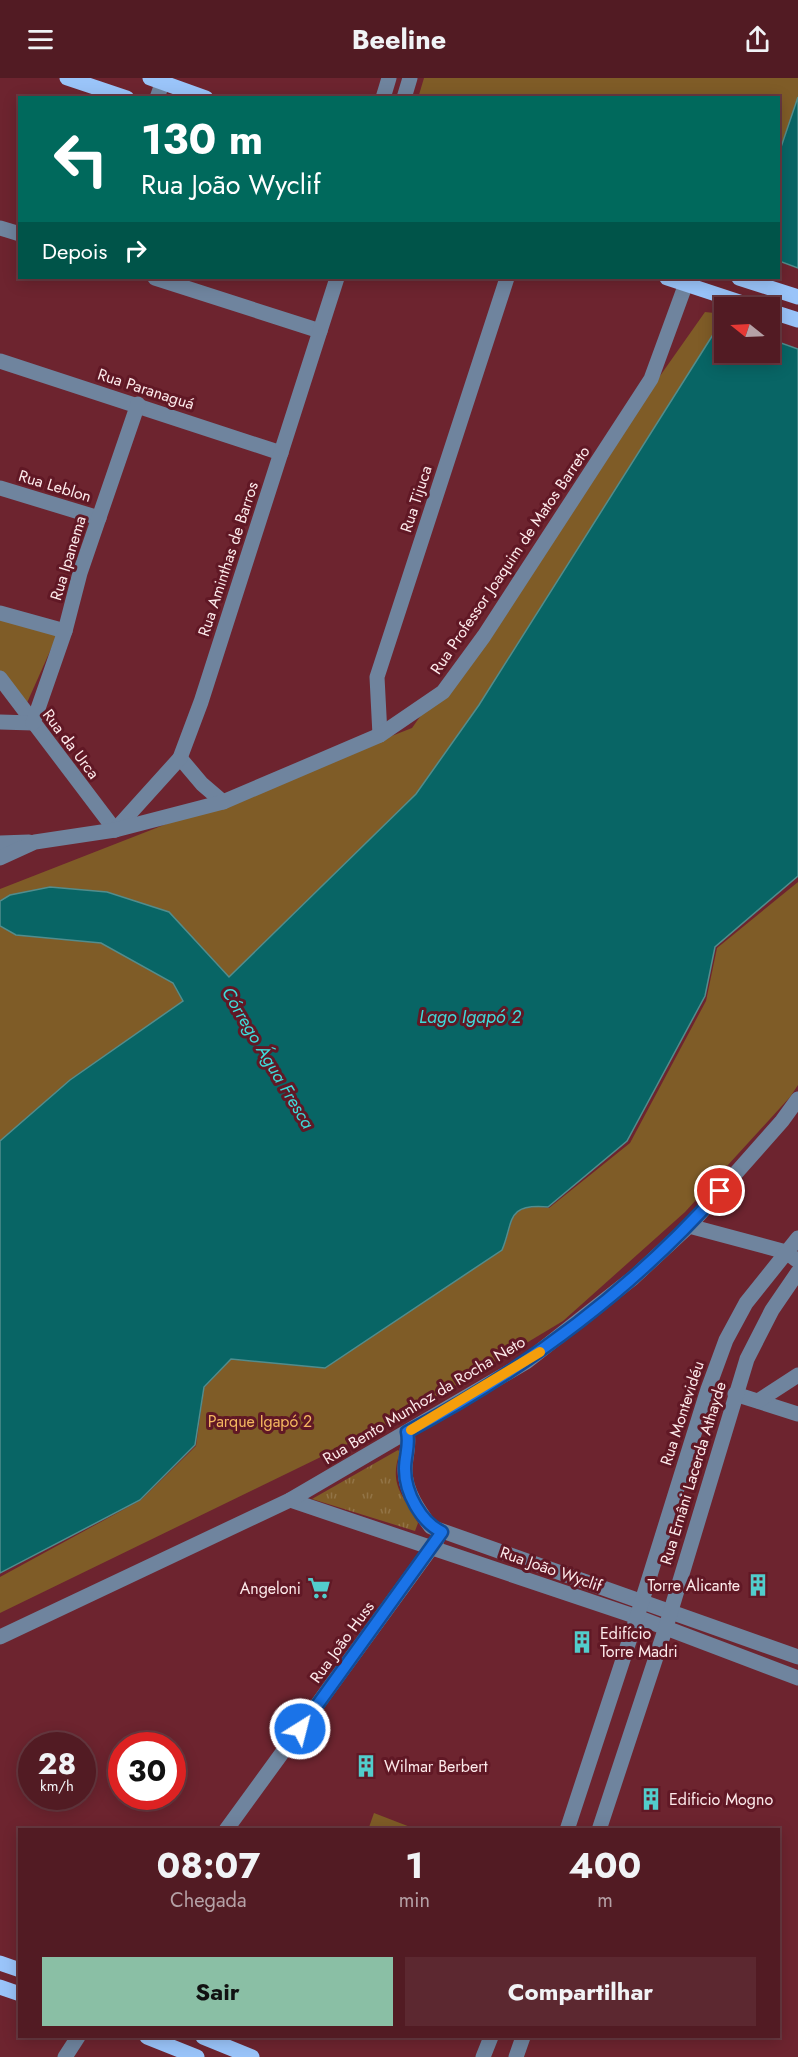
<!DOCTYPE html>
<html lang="pt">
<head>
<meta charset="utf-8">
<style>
  :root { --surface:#521b23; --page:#5c2830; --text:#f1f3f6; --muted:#b5a1a6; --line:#683941; --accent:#8abfa5 }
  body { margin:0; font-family:Jost,sans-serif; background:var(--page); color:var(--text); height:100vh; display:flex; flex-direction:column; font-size:22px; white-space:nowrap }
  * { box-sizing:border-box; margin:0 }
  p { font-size:20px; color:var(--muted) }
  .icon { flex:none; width:33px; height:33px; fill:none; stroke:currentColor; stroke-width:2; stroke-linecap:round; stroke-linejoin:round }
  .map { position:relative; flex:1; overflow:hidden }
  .sheet { position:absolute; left:18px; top:1750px; width:762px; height:210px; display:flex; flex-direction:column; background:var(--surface); border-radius:0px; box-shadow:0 3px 15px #0003,0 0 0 2px var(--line) }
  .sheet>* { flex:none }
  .guide { position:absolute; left:18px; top:18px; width:762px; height:183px; border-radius:0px; box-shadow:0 3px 15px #0003,0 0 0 2px var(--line); background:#00695c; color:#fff; overflow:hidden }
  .needle { width:39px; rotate:288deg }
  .tools { position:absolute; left:714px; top:219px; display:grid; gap:12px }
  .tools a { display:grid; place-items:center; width:66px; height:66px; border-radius:0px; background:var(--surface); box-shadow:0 3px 15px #0003,0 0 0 2px var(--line); font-size:30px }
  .speed { position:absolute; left:18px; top:1654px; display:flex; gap:12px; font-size:30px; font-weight:700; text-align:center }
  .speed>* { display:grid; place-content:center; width:78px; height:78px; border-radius:50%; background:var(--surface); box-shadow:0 3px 15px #0003,0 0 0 2px var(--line); line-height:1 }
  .speed small { font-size:15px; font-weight:400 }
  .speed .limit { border:9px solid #d22; background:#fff; color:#111 }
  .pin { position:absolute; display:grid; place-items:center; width:51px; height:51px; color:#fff; margin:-26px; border:3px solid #fff; border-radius:50%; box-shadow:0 2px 6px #0007 }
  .me { position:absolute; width:66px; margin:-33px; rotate:36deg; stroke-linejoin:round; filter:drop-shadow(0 0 4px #0008) }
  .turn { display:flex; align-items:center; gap:21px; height:126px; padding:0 24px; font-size:27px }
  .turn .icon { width:78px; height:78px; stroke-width:2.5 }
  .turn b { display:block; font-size:42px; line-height:51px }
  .then { display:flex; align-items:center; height:57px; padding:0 24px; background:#0003; gap:12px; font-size:22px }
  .eta { display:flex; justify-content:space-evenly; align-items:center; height:102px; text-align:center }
  .eta b { font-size:36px; font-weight:700; line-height:42px }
  .button { display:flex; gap:12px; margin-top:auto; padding:12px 24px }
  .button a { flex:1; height:69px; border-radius:0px; background:var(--accent); color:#111; font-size:24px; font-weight:700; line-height:69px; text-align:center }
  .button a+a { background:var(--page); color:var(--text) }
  header { display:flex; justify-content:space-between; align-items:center; height:78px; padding:0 24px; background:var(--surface); font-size:27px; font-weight:700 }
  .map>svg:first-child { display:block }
  .grass { fill:url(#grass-tufts) }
  .green { fill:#7f5c27 }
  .water { fill:#086565; stroke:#528d8d; stroke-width:1.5 }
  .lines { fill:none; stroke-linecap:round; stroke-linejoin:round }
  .minor { stroke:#6f849e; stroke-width:15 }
  .major { stroke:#9ac4f9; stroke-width:15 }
  .route-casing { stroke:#114b97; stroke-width:15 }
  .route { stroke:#1a73e8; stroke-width:10 }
  .slow { stroke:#f59e0b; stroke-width:10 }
  .labels { text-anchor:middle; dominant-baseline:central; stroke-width:6; stroke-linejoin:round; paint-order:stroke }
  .street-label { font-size:16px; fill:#fdeaeb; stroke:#601825 }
  .park-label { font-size:16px; fill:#f4b760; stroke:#601825 }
  .poi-label { font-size:16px; fill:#fdeaeb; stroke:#601825; text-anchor:start }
  .water-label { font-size:18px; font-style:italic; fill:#3edbda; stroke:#601825 }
</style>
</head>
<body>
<header><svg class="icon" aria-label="menu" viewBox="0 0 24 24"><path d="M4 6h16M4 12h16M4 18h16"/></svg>Beeline<svg class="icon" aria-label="share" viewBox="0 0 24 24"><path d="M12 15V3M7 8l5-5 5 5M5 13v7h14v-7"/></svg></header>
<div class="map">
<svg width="798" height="1979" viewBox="0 0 798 1979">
  <defs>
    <pattern id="grass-tufts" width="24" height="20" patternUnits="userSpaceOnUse" patternTransform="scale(1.5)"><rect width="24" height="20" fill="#7f5c27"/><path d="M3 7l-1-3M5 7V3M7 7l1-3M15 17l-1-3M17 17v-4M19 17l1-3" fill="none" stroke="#927446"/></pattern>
  </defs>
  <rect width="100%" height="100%" fill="#6d242f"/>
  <!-- grass -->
  <path class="grass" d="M398,1372L400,1374C388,1408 404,1417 418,1445L415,1453L312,1421Z"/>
  <!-- green -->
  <g class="green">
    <path d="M424,0H798V19L779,75L778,20H418Z"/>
    <path d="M705,234L724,236V245H721L479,627L416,716L229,899L213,881L0,823V811L412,650Z"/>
    <path d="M0,539L59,553L26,627L0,593Z"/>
    <path d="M798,804V1007L790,1019L685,1134L563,1243L401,1340L0,1535V1499L141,1422L196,1368L204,1310L231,1281L325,1290L502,1172C515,1146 505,1124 549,1130L630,1065L706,923L717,870Z"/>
    <path d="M0,848L16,857L101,865L173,905L184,923L70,1002L0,1063Z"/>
    <path d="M374,1735L418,1752H368Z"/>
  </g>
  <!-- water -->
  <g class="water">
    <path d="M798,19V190L779,183V75Z"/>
    <path d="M721,244L724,245V274H770V261L798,271V798L715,869L705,918L627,1063L548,1129C505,1125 514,1144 502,1172L325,1290L231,1281L204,1309L195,1367L140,1422L0,1495V1063L70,1002L183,923L173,905L101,865L16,857L0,848V823L10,817L50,809L107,814L169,834L229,899L416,716L479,627Z"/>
  </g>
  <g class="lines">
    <!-- minor -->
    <g class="minor">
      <path d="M157,20L164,0"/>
      <path d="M383,20L389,0"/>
      <path d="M404,20L410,0"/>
      <path d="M0,150L20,156"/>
      <path d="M155,200L320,253"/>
      <path d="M0,283L281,375"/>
      <path d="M0,410L99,440"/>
      <path d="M0,535L65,553"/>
      <path d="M0,600L115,752"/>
      <path d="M0,644L33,645"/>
      <path d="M33,645L65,553L80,495L138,326"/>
      <path d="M380,657L377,599L507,200"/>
      <path d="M180,680L202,706L223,724"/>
      <path d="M115,752L180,680L201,624L337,200"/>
      <path d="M0,765L29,764"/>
      <path d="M0,780L35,764L115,752L223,724L380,657L443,614L484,558L651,301L688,200"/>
      <path d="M689,1148L786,1174L798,1183"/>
      <path d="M735,1316L798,1336"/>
      <path d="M758,1323L798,1297"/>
      <path d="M407,1354C410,1368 405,1378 405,1392C405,1413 419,1433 431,1449L798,1579"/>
      <path d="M290,1422L637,1539L798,1600"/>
      <path d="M0,1559L290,1422L526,1284L633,1200L689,1148L782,1043L798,1021"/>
      <path d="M226,1752L437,1462"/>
      <path d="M567,1752L637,1539L708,1311L726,1262L746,1225L798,1160"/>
      <path d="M599,1752L666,1549L747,1281L772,1232L798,1194"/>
      <path d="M65,1979L78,1959"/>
      <path d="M483,1979L491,1959"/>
      <path d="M516,1979L523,1959"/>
    </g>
    <!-- major -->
    <g class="major">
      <path d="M67,0L127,20"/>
      <path d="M150,0L206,20"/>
      <path d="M667,200L758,230"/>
      <path d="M739,200L798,219"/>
      <path d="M770,233L798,242"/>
      <path d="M0,1885L20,1892"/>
      <path d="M0,1909L20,1916"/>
      <path d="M147,1959L197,1979"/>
      <path d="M203,1959L252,1979"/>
    </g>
  </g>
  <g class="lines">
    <!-- route casing -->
    <g class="route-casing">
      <path id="route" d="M300,1651L442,1454C421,1444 405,1415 405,1391C405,1377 410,1368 407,1354C524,1292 632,1212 720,1113"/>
    </g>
    <!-- route -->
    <use href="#route" class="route"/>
    <!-- slow -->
    <path class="slow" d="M411,1352L540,1274"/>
  </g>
  <!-- icons -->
  <defs>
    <g id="building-bare" transform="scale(1.8)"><path d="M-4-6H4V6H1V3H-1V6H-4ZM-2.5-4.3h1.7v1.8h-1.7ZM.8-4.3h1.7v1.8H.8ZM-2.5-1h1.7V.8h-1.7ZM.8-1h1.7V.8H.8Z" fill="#52cdcc" stroke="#601825" stroke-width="2.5" paint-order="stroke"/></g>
    <g id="supermarket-bare" transform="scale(1.8)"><path d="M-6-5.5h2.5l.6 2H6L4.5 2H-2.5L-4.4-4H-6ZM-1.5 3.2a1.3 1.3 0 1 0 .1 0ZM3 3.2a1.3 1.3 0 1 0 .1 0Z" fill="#52cdcc" stroke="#601825" stroke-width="2.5" paint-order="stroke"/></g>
  </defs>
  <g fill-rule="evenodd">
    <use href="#building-bare" x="758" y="1507"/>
    <use href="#supermarket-bare" x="319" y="1510"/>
    <use href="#building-bare" x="582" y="1564"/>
    <use href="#building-bare" x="366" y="1688"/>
    <use href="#building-bare" x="651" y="1721"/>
  </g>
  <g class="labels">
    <!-- street labels -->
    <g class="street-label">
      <text transform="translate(146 311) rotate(18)">Rua Paranaguá</text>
      <text transform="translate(55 408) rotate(17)">Rua Leblon</text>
      <text transform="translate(416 421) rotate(-72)">Rua Tijuca</text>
      <text transform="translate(68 480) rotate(-73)">Rua Ipanema</text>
      <text transform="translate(228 481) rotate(-72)">Rua Aminthas de Barros</text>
      <text transform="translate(510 482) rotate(-56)">Rua Professor Joaquim de Matos Barreto</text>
      <text transform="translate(71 666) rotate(53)">Rua da Urca</text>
      <text transform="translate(424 1322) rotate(-31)">Rua Bento Munhoz da Rocha Neto</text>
      <text transform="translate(682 1335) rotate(-72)">Rua Montevidéu</text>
      <text transform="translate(693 1395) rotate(-73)">Rua Ernâni Lacerda Athayde</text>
      <text transform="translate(551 1491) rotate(19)">Rua João Wyclif</text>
      <text transform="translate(342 1564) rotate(-54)">Rua João Huss</text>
    </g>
    <!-- park labels -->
    <g class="park-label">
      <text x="260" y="1343">Parque Igapó 2</text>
    </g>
    <!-- poi labels -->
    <g class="poi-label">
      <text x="740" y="1507" text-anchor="end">Torre Alicante</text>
      <text x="301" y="1510" text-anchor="end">Angeloni</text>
      <text x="600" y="1555">Edifício<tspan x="600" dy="18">Torre Madri</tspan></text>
      <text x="384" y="1688">Wilmar Berbert</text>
      <text x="669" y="1721">Edificio Mogno</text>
    </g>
    <!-- water labels -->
    <g class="water-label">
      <text x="470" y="939">Lago Igapó 2</text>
      <text transform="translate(268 980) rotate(59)">Córrego Água Fresca</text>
    </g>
  </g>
</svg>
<div class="tools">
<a><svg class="needle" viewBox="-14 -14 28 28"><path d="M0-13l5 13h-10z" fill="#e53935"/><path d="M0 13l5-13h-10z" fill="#b5a1a6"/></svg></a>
</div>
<div class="speed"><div>28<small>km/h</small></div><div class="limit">30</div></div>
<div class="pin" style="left:720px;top:1113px;background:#d93025"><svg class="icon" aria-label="arrive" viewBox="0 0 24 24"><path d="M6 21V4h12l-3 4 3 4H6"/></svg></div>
<svg class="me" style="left:300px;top:1651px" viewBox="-20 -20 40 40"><circle r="17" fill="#1a73e8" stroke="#fff" stroke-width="3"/><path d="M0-11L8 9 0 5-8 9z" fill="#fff"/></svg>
<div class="guide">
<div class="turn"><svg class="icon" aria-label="left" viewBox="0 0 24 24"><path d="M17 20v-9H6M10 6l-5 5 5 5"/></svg><div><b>130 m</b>Rua João Wyclif</div></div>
<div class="then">Depois<svg class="icon" aria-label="right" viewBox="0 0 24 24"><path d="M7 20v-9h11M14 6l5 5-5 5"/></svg></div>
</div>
<section class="sheet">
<div class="eta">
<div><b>08:07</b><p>Chegada</p></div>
<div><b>1</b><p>min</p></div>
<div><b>400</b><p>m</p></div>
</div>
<div class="button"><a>Sair</a><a>Compartilhar</a></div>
</section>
</div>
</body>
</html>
